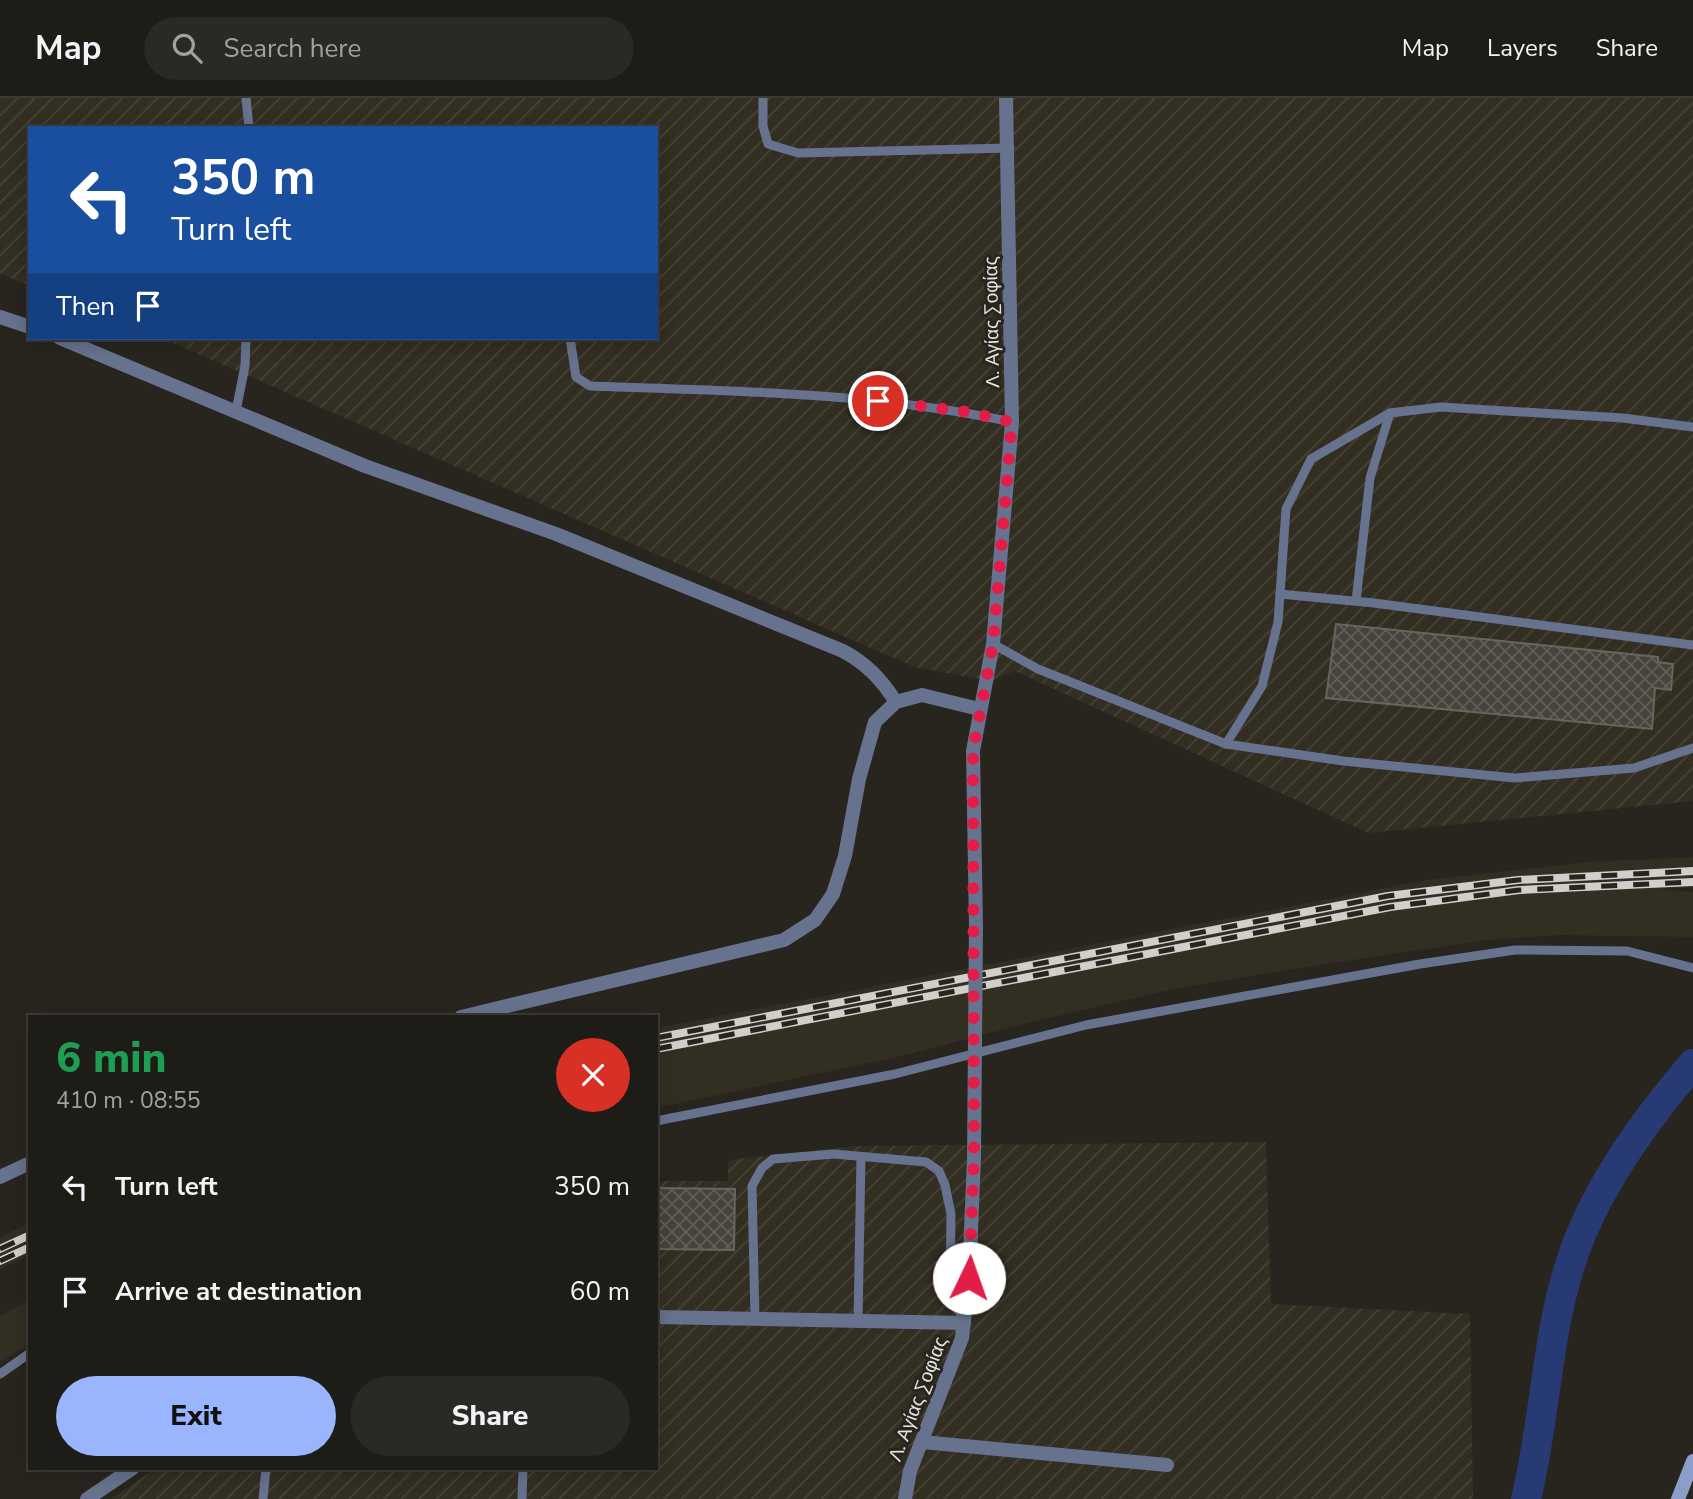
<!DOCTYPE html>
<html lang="en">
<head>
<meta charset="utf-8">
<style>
  :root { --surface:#1e1c17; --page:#2b2924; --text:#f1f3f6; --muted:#a1a1a1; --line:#3c3a36; --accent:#9ab5fd }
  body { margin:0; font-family:"Nunito Sans",sans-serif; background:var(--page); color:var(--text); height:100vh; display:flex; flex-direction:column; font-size:26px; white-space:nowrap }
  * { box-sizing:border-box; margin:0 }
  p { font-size:23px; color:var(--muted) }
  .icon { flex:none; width:38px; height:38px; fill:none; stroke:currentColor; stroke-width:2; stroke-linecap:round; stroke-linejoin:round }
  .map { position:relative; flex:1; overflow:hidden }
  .side { position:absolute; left:28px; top:917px; width:630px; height:455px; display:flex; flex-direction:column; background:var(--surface); border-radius:0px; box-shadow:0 4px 18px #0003,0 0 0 2px var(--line) }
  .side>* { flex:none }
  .guide { position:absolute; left:28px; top:28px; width:630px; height:214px; border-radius:0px; box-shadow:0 4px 18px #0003,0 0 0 2px var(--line); background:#1a4fa0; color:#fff; overflow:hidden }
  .pin { position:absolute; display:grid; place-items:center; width:60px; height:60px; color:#fff; margin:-30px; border:4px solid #fff; border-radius:50%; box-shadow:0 2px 7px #0007 }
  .me { position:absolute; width:77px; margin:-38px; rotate:3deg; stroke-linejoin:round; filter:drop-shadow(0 0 5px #0008) }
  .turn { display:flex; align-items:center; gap:24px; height:147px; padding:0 28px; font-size:32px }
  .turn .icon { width:91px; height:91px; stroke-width:2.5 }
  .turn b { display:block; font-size:49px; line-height:60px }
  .then { display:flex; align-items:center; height:66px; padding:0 28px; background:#0003; gap:14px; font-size:26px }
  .round { display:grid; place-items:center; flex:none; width:74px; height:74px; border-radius:37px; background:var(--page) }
  .overview { display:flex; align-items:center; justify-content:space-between; height:119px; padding:0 28px }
  h1 { font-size:42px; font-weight:800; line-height:52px; color:#1e9e55 }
  .action { display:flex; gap:14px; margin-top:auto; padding:14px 28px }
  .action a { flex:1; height:80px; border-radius:42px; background:var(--accent); color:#111; font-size:28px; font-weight:800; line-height:80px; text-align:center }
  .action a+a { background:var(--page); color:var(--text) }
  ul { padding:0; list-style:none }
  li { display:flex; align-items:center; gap:21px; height:105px; padding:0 28px }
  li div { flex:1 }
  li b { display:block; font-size:26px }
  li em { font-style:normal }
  header { display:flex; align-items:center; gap:42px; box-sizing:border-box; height:98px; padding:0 35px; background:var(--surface); border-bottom:2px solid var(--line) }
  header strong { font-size:33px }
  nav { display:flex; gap:38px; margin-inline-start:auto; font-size:24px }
  .search { width:490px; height:63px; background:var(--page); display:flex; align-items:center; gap:18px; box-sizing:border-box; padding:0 24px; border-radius:38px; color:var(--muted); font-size:26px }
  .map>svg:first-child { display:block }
  .built { fill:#332e22 }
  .industrial { fill:url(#industrial-furrows) }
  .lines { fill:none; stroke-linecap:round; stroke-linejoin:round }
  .river { stroke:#283a73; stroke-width:30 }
  .building { fill:url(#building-cross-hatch); stroke:#68655d; stroke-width:2 }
  .lane { stroke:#67728e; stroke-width:9 }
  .street { stroke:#67728e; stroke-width:14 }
  .secondary { stroke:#8c9dca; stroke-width:14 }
  .rail-casing { stroke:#d0cfca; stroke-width:8 }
  .rail { stroke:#28251f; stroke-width:5; stroke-dasharray:16; stroke-linecap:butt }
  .street-bridge { stroke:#67728e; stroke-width:14 }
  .route { stroke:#e11d48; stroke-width:12; stroke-dasharray:0 21.6 }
  .labels { text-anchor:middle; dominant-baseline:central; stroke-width:6; stroke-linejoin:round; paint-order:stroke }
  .street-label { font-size:19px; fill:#e5e4df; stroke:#28251f }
</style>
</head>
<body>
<header>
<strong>Map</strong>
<div class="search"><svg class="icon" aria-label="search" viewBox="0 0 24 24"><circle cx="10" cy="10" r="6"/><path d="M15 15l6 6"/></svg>Search here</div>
<nav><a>Map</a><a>Layers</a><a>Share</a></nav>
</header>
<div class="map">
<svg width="1693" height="1401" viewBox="0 0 1693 1401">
  <defs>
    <pattern id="industrial-furrows" width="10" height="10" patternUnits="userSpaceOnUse" patternTransform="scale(1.75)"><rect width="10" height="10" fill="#332e22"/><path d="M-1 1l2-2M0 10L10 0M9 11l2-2" fill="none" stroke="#474237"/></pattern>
    <pattern id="building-cross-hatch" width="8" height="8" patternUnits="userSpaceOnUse" patternTransform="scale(1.75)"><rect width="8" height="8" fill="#46433c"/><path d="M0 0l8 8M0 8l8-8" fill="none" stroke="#615e58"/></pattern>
  </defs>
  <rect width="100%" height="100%" fill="#28251f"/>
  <!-- built -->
  <g class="built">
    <path d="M1693,759V789L1656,791L1693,794V839L1559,837L1486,842L1306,869L1178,890L1031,924L902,958L656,1010V930L1427,782L1589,764Z"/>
    <path d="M30,1125V1157L0,1171V1139Z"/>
    <path d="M30,1201V1246L0,1264V1218Z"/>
  </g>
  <!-- industrial -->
  <g class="industrial">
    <path d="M0,0H1693V703L1368,735L1015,573L991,583L914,569L162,240H656V30H30V188L0,176Z"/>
    <path d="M1266,1044L1271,1206L1470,1216L1473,1401H111L156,1370H656V1083H728V1062L855,1048Z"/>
  </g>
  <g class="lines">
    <!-- river -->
    <path class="river" d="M1526,1401C1546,1320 1546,1234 1574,1155C1598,1086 1646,1021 1693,966"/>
  </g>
  <!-- building -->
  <g class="building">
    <path d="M1336,526L1658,559V564L1673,566L1671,592L1655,590L1652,631L1326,600Z"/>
    <path d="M656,1090L735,1091L734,1152L656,1151Z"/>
  </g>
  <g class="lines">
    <!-- lane -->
    <g class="lane">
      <path d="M246,0L249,30"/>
      <path d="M763,0V28L768,46L798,55L1010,50"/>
      <path d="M570,240L576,279L590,288C732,293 873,294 1012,324"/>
      <path d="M236,313L245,268L246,240"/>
      <path d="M1280,496L1374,505L1693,547"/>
      <path d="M1356,503L1370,380L1390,315"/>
      <path d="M993,546L1038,571L1226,646L1343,663L1515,680L1634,670L1693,650"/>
      <path d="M1226,646L1262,588L1278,524L1286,411L1311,361L1390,315L1441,309L1623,320L1693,329"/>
      <path d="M656,1023L895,976L1086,927L1420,866L1515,852L1627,853L1693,870"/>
      <path d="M755,1221L752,1088L762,1070L773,1061L834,1056L926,1064L939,1073L945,1087L951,1116L950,1190L962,1220"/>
      <path d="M858,1223L861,1059"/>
      <path d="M0,1276L30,1255"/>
      <path d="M263,1401L266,1370"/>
      <path d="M522,1401L523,1370"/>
    </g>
    <!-- street -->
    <g class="street">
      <path d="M0,219L30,229"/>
      <path d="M60,240L365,368L556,436L843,553C867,566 881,581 896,604"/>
      <path d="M976,829L973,653L993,546L1012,324L1006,0"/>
      <path d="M461,919L784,842L815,822L833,796L845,758L859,681L875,624L896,604L922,597L979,611"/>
      <path d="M0,1079L30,1065"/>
      <path d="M656,1219L964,1225"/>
      <path d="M922,1344L1167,1367"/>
      <path d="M87,1401L133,1370"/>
      <path d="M905,1401L910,1373L962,1240L969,1180L974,1061"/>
    </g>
    <!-- secondary -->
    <path class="secondary" d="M1678,1401L1693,1363"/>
    <!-- rail casing -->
    <g class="rail-casing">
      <g id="rail">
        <path d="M656,940L1388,798L1518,782L1693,773"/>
        <path d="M656,951L1390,809L1519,792L1693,784"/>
        <path d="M0,1151L30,1137"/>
        <path d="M0,1163L30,1149"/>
      </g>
    </g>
    <!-- rail -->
    <use href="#rail" class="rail"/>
    <!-- street-bridge -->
    <path class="street-bridge" d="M974,1061L976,829"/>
  </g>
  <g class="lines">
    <!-- route -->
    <path class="route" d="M878,303L962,313L1012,324L993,546L973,653L974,1061L969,1180"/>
  </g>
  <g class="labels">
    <!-- street labels -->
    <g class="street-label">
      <text transform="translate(992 224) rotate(-91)">Λ. Αγίας Σοφίας</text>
      <text transform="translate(918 1301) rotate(-69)">Λ. Αγίας Σοφίας</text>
    </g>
  </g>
</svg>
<div class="pin" style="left:878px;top:303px;background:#d93025"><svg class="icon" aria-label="arrive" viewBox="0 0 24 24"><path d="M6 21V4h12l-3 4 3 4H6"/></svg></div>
<svg class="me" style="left:969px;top:1180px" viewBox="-20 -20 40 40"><circle r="19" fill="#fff"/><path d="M0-13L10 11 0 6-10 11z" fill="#e11d48"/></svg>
<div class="guide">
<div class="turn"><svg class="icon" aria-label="left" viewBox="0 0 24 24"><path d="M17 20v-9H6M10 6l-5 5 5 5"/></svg><div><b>350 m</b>Turn left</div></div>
<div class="then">Then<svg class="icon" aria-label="arrive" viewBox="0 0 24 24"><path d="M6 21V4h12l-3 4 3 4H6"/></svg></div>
</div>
<section class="side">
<div class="overview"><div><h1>6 min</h1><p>410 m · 08:55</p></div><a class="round" style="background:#d93025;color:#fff"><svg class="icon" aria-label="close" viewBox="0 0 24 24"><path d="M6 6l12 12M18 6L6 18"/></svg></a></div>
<ul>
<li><svg class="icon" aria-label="left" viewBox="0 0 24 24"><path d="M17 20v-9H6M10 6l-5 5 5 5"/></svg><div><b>Turn left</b></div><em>350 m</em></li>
<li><svg class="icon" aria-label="arrive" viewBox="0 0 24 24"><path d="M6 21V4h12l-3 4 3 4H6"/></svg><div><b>Arrive at destination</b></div><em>60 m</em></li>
</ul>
<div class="action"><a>Exit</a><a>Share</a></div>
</section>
</div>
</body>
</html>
